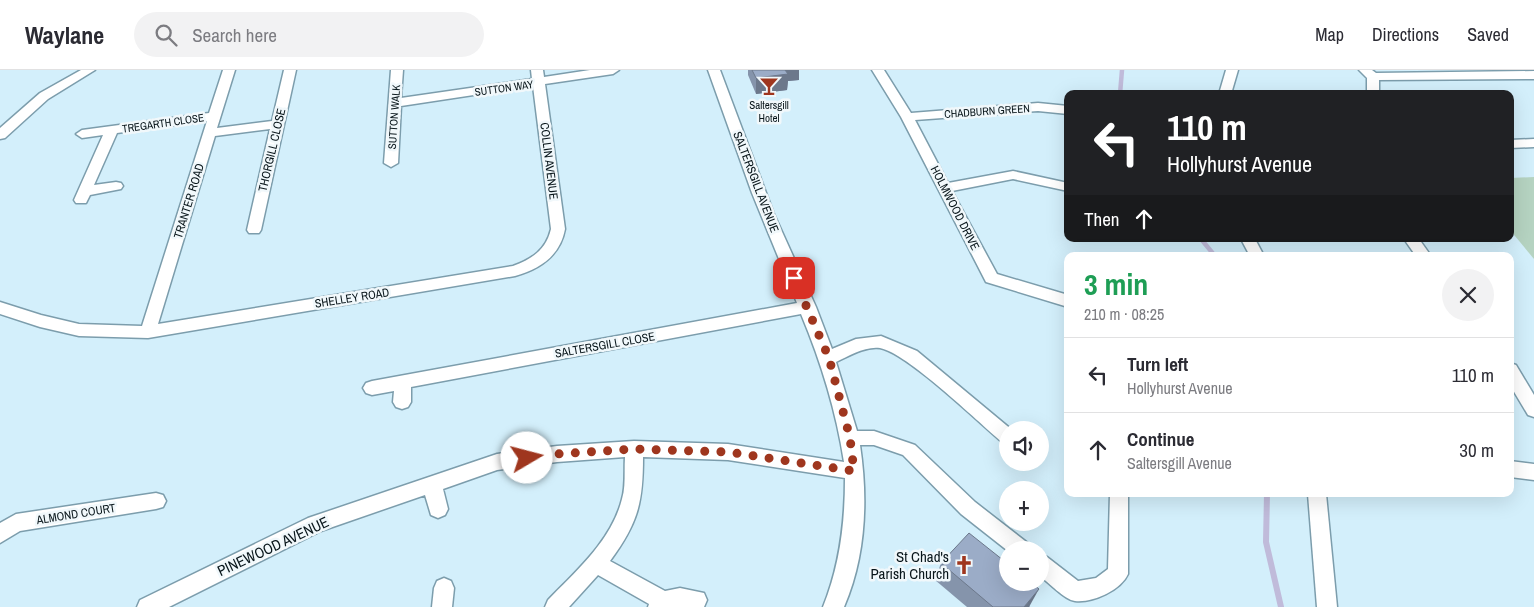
<!DOCTYPE html>
<html lang="en">
<head>
<meta charset="utf-8">
<style>
  :root { --surface:#fff; --page:#f2f2f3; --text:#2b2b33; --muted:#7c7c81; --line:#e1e1e2 }
  body { margin:0; font-family:"Archivo Narrow",sans-serif; background:var(--page); color:var(--text); height:100vh; display:flex; flex-direction:column; font-size:19px; white-space:nowrap }
  * { box-sizing:border-box; margin:0 }
  p { font-size:16px; color:var(--muted) }
  .icon { flex:none; width:28px; height:28px; fill:none; stroke:currentColor; stroke-width:2; stroke-linecap:round; stroke-linejoin:round }
  .map { position:relative; flex:1; overflow:hidden }
  .details { position:absolute; left:1064px; top:182px; width:450px; height:245px; display:flex; flex-direction:column; background:var(--surface); border-radius:10px; box-shadow:0 5px 20px #0002 }
  .details>* { flex:none }
  .guide { position:absolute; left:1064px; top:20px; width:450px; height:152px; border-radius:10px; box-shadow:0 5px 20px #0002; background:#202124; color:#fff; overflow:hidden }
  .fabs { position:absolute; left:999px; top:351px; display:grid; gap:10px }
  .fabs a { display:grid; place-items:center; width:50px; height:50px; border-radius:50%; background:var(--surface); box-shadow:0 5px 20px #0002; font-size:25px }
  .pin { position:absolute; display:grid; place-items:center; width:42px; height:42px; color:#fff; margin:-21px; border-radius:10px; box-shadow:0 2px 8px #0006 }
  .me { position:absolute; width:55px; margin:-28px; rotate:82deg; stroke-linejoin:round; filter:drop-shadow(0 0 4px #0008) }
  .turn { display:flex; align-items:center; gap:18px; height:105px; padding:0 20px; font-size:22px }
  .turn .icon { width:65px; height:65px; stroke-width:2.5 }
  .turn b { display:block; font-size:35px; line-height:42px }
  .then { display:flex; align-items:center; height:48px; padding:0 20px; background:#0003; gap:10px; font-size:19px }
  .round { display:grid; place-items:center; flex:none; width:52px; height:52px; border-radius:26px; background:var(--page) }
  .summary { display:flex; align-items:center; justify-content:space-between; height:85px; padding:0 20px }
  h1 { font-size:30px; font-weight:700; line-height:38px; color:#1e9e55 }
  ul { padding:0; list-style:none }
  li { display:flex; align-items:center; gap:15px; height:75px; padding:0 20px; border-top:1px solid var(--line) }
  li div { flex:1 }
  li b { display:block; font-size:19px }
  li em { font-style:normal }
  header { display:flex; align-items:center; gap:30px; box-sizing:border-box; height:70px; padding:0 25px; background:var(--surface); border-bottom:1px solid var(--line) }
  header strong { font-size:24px }
  nav { display:flex; gap:28px; margin-inline-start:auto; font-size:18px }
  .search { width:350px; height:45px; background:var(--page); display:flex; align-items:center; gap:12px; box-sizing:border-box; padding:0 18px; border-radius:28px; color:var(--muted); font-size:19px }
  .map>svg:first-child { display:block }
  .green { fill:#b5d3c1 }
  .lines { fill:none; stroke-linecap:round; stroke-linejoin:round }
  .stream-far1 { stroke:#c0bbda; stroke-width:4.5 }
  .stream { stroke:#c0bbda; stroke-width:6 }
  .street-casing { stroke:#7c9dac; stroke-width:3 }
  .street { fill:#fff; fill-rule:evenodd }
  .wall { fill:#8594ab }
  .shaded-wall { fill:#6c788b }
  .building { fill:#9bacc7; stroke:#6c788b }
  .route { stroke:#9f361e; stroke-width:9; stroke-dasharray:0 16.2 }
  .labels { text-anchor:middle; dominant-baseline:central; stroke-width:5; stroke-linejoin:round; paint-order:stroke }
  .far-street-label { font-size:11px; fill:#08151a; stroke:#f1f8fb }
  .far-poi-label { font-size:11px; fill:#08151a; stroke:#f1f8fb }
  .street-label { font-size:12px; fill:#08151a; stroke:#f1f8fb }
  .near-street-label { font-size:15px; fill:#08151a; stroke:#f1f8fb }
  .near-poi-label { font-size:15px; fill:#08151a; stroke:#f1f8fb; text-anchor:end }
</style>
</head>
<body>
<header>
<strong>Waylane</strong>
<div class="search"><svg class="icon" aria-label="search" viewBox="0 0 24 24"><circle cx="10" cy="10" r="6"/><path d="M15 15l6 6"/></svg>Search here</div>
<nav><a>Map</a><a>Directions</a><a>Saved</a></nav>
</header>
<div class="map">
<svg width="1534" height="537" viewBox="0 0 1534 537">
  <rect width="100%" height="100%" fill="#d3effb"/>
  <!-- green -->
  <path class="green" d="M1534,107V189L1510,160V108Z"/>
  <g class="lines">
    <!-- stream-far1 -->
    <g class="stream-far1">
      <path d="M1120,24L1122,0"/>
      <path d="M1201,169L1215,186"/>
    </g>
    <!-- stream -->
    <path class="stream" d="M1267,424L1266,472L1281,537"/>
    <!-- street casing -->
    <g class="street-casing">
      <g id="street">
        <path d="M81,0H95L48,29L5,68L0,69V58L40,23Z"/>
        <path d="M223,0H235L217,58L272,51L284,0H296L261,160L259,163H249L247,160L270,59L215,66L158,254L513,196C532,189 546,180 551,159L533,16L401,36L398,93L391,97L384,93L391,0H403L401,28L532,9L531,0H543L544,7L590,0H619L613,4L545,14L565,159C560,186 540,199 515,206L148,268L79,266L40,257L0,244V232L41,245L79,254L142,256L207,51L117,63L94,115L116,112L121,113L123,116L121,119L90,125L86,133H76L74,130L103,65L82,68L76,64L82,60L209,43Z"/>
        <path d="M708,0H720L774,144L816,237L832,279L856,269L881,266L917,281L1012,360H1008V374L1002,372C977,351 907,283 880,278C865,276 849,286 836,292L857,361H874L915,375L975,432L1029,474L1032,480L1008,481L961,444L903,385L874,375H860C868,429 866,486 844,537H823C840,495 845,453 845,408L728,390L643,387C643,433 638,453 610,491L665,521L680,518L704,523L707,530L704,537H648L649,534L598,505L569,537H545L548,530C576,501 612,470 622,429C626,416 624,401 625,387L557,392L497,400L443,419L448,439L445,445L438,448L431,445L425,425L321,461L169,537H137L140,530L308,448L497,384L557,376L634,371L728,374L844,392C836,340 821,292 801,244L411,317V332L408,337L402,339L396,337L393,332L394,321L372,325L366,323L363,318L366,313L372,311L797,233L752,123Z"/>
        <path d="M872,0H884L911,43L1038,33L1068,36V44L1038,41L915,50L948,113L1013,101L1068,113V121L1013,109L952,121L997,204L1068,225V237L986,212L901,47Z"/>
        <path d="M1226,0H1238L1231,24H1219Z"/>
        <path d="M1359,0H1372L1376,3L1534,1V9L1379,10V24H1367V8Z"/>
        <path d="M1534,69V77L1510,78V70Z"/>
        <path d="M1241,169H1255L1264,186H1250Z"/>
        <path d="M1404,169H1419L1431,186H1416Z"/>
        <path d="M1510,293L1516,295L1534,325V347L1528,345L1510,315Z"/>
        <path d="M1510,391L1534,394V410L1510,407Z"/>
        <path d="M156,423L163,425L166,431L163,437L156,439L20,461L0,473V453L16,444Z"/>
        <path d="M1110,424H1128V504C1121,520 1093,533 1075,531C1065,530 1048,512 1040,506V485L1047,487L1078,511L1096,508L1108,499Z"/>
        <path d="M1308,424H1326L1337,537H1317Z"/>
        <path d="M444,508L451,511L454,518L452,537H432L434,518L437,511Z"/>
      </g>
    </g>
    <!-- street -->
    <use href="#street" class="street"/>
  </g>
  <!-- wall -->
  <g class="wall">
    <path d="M748,0H799V10L788,11L787,20L756,24L748,5Z"/>
    <path d="M941,493L1030,536L1029,537H967L935,510Z"/>
  </g>
  <!-- shaded-wall -->
  <g class="shaded-wall">
    <path d="M783,0H799V10L788,11L787,20L756,24V8Z"/>
    <path d="M1039,519L1029,537H1024Z"/>
  </g>
  <!-- building -->
  <g class="building">
    <path d="M752,0H785L788,4L756,8Z"/>
    <path d="M969,463L1008,494V512H1031L1039,519L1024,537H993L941,493Z"/>
  </g>
  <g class="lines">
    <!-- route -->
    <path class="route" d="M527,388L557,384L634,379L728,382L854,401L850,368L829,288L794,208"/>
  </g>
  <!-- icons -->
  <defs>
    <g id="bar-bare" transform="scale(1.5)"><path d="M-6-5H6L.8 .8V4.5H3.5V6h-7V4.5H-.8V.8Z" fill="#9f361e" stroke="#f1f8fb" stroke-width="2.5" paint-order="stroke"/></g>
    <g id="church-bare" transform="scale(1.5)"><path d="M-1.2-6h2.4v3.5h3.3v2.4h-3.3V6h-2.4V-.1h-3.3v-2.4h3.3Z" fill="#9f361e" stroke="#f1f8fb" stroke-width="2.5" paint-order="stroke"/></g>
  </defs>
  <g fill-rule="evenodd">
    <use href="#bar-bare" x="769" y="16"/>
    <use href="#church-bare" x="964" y="495"/>
  </g>
  <g class="labels">
    <!-- far-street labels -->
    <g class="far-street-label">
      <text transform="translate(504 18) rotate(-8)">SUTTON WAY</text>
      <text transform="translate(987 41) rotate(-4)">CHADBURN GREEN</text>
      <text transform="translate(394 47) rotate(-86)">SUTTON WALK</text>
      <text transform="translate(163 53) rotate(-8)">TREGARTH CLOSE</text>
    </g>
    <!-- far-poi labels -->
    <g class="far-poi-label">
      <text x="769" y="35">Saltersgill<tspan x="769" dy="13">Hotel</tspan></text>
    </g>
    <!-- street labels -->
    <g class="street-label">
      <text transform="translate(272 80) rotate(-77)">THORGILL CLOSE</text>
      <text transform="translate(549 91) rotate(83)">COLLIN AVENUE</text>
      <text transform="translate(756 112) rotate(69)">SALTERSGILL AVENUE</text>
      <text transform="translate(189 131) rotate(-73)">TRANTER ROAD</text>
      <text transform="translate(955 138) rotate(63)">HOLMWOOD DRIVE</text>
      <text transform="translate(352 228) rotate(-9)">SHELLEY ROAD</text>
      <text transform="translate(605 275) rotate(-10)">SALTERSGILL CLOSE</text>
      <text transform="translate(76 444) rotate(-9)">ALMOND COURT</text>
    </g>
    <!-- near-street labels -->
    <g class="near-street-label">
      <text transform="translate(273 476) rotate(-25)">PINEWOOD AVENUE</text>
    </g>
    <!-- near-poi labels -->
    <g class="near-poi-label">
      <text x="949" y="486">St Chad's<tspan x="949" dy="17">Parish Church</tspan></text>
    </g>
  </g>
</svg>
<div class="fabs">
<a><svg class="icon" aria-label="sound" viewBox="0 0 24 24"><path d="M4 9h4l5-4v14l-5-4H4zM17 9q2 3 0 6"/></svg></a>
<a>+</a>
<a>−</a>
</div>
<div class="pin" style="left:794px;top:208px;background:#d93025"><svg class="icon" aria-label="arrive" viewBox="0 0 24 24"><path d="M6 21V4h12l-3 4 3 4H6"/></svg></div>
<svg class="me" style="left:527px;top:388px" viewBox="-20 -20 40 40"><circle r="19" fill="#fff"/><path d="M0-13L10 11 0 6-10 11z" fill="#9f361e"/></svg>
<div class="guide">
<div class="turn"><svg class="icon" aria-label="left" viewBox="0 0 24 24"><path d="M17 20v-9H6M10 6l-5 5 5 5"/></svg><div><b>110 m</b>Hollyhurst Avenue</div></div>
<div class="then">Then<svg class="icon" aria-label="ahead" viewBox="0 0 24 24"><path d="M12 20V5M6 11l6-6 6 6"/></svg></div>
</div>
<section class="details">
<div class="summary"><div><h1>3 min</h1><p>210 m · 08:25</p></div><a class="round"><svg class="icon" aria-label="close" viewBox="0 0 24 24"><path d="M6 6l12 12M18 6L6 18"/></svg></a></div>
<ul>
<li><svg class="icon" aria-label="left" viewBox="0 0 24 24"><path d="M17 20v-9H6M10 6l-5 5 5 5"/></svg><div><b>Turn left</b><p>Hollyhurst Avenue</p></div><em>110 m</em></li>
<li><svg class="icon" aria-label="ahead" viewBox="0 0 24 24"><path d="M12 20V5M6 11l6-6 6 6"/></svg><div><b>Continue</b><p>Saltersgill Avenue</p></div><em>30 m</em></li>
</ul>
</section>
</div>
</body>
</html>
